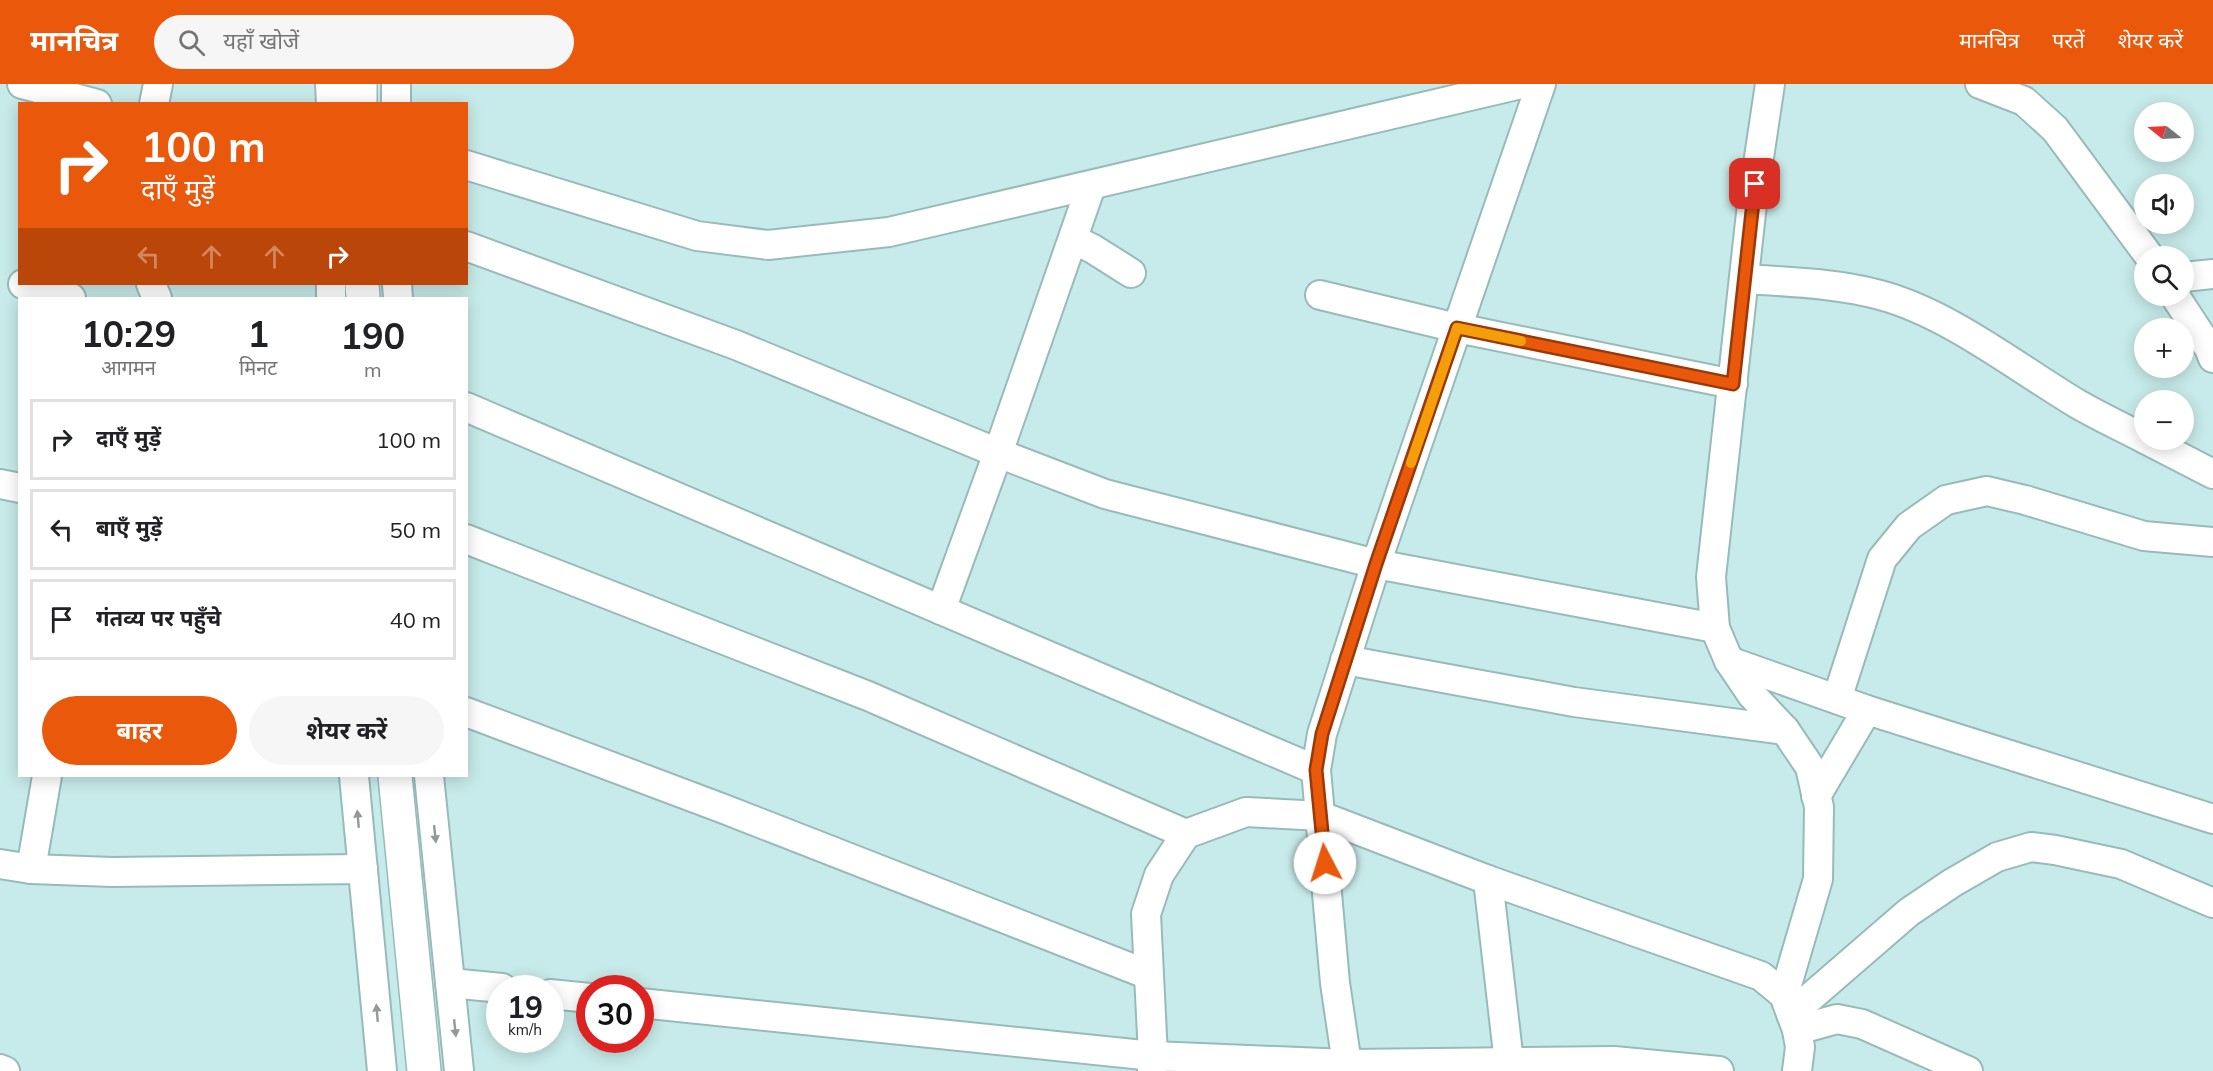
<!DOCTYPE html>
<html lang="hi">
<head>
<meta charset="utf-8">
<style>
  :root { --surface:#fff; --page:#f6f6f6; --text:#202124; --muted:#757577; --line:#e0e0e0; --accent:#ea580c }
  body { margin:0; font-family:Mulish,"Noto Sans Devanagari",sans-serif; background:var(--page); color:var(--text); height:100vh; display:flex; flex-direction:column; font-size:22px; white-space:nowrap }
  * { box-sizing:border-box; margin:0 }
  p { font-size:20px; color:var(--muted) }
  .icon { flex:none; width:33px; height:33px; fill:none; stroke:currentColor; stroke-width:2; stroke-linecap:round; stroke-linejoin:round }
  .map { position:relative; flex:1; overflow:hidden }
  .details { position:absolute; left:18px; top:213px; width:450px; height:480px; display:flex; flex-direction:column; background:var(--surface); border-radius:0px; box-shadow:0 3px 15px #0003 }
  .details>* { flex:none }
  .guide { position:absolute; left:18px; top:18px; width:450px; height:183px; border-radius:0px; box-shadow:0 3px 15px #0003; background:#ea580c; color:#fff; overflow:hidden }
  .needle { width:39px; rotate:288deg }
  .buttons { position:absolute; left:2134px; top:18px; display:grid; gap:12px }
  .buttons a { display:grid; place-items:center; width:60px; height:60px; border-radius:50%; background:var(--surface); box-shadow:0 3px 15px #0003; font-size:30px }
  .speed { position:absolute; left:486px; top:891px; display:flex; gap:12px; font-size:30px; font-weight:700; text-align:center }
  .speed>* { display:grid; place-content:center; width:78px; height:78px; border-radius:50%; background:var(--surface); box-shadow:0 3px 15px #0003; line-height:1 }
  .speed small { font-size:15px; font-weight:400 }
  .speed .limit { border:9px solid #d22; background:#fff; color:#111 }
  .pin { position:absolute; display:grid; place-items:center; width:51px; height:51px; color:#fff; margin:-26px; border-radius:12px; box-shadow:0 3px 9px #0006 }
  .me { position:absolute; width:66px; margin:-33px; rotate:355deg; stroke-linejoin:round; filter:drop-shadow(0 0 4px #0008) }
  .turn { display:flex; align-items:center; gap:21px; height:126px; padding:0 24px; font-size:27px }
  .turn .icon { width:78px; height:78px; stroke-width:2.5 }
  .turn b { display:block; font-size:42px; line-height:51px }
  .lanes { display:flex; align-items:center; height:57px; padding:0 24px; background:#0003; justify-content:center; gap:30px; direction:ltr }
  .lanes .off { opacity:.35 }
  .eta { display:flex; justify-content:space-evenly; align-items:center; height:102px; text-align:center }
  .eta b { font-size:36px; font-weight:700; line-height:42px }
  .action { display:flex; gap:12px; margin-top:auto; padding:12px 24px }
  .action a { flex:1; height:69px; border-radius:36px; background:var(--accent); color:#fff; font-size:24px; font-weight:700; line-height:69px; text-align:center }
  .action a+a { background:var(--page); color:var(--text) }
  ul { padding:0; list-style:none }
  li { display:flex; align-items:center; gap:18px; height:81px; margin:0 12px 9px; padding:0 12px; border:3px solid var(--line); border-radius:0px }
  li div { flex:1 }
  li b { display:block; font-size:22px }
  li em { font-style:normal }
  header { display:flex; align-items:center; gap:36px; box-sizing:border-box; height:84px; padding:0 30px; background:var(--accent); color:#fff }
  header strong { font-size:28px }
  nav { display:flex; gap:33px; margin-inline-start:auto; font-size:21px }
  .search { width:420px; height:54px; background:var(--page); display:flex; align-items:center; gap:15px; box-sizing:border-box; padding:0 21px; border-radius:33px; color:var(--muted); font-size:22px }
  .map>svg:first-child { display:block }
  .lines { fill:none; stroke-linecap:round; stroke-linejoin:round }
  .minor-casing { stroke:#98bbba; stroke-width:32 }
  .tertiary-casing { stroke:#98bbba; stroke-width:36 }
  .minor { stroke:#fff; stroke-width:28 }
  .tertiary { stroke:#fff; stroke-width:33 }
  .oneway { fill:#939998 }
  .route-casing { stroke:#983908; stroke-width:15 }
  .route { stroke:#ea580c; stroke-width:10 }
  .slow { stroke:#f59e0b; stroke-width:10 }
</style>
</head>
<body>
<header>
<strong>मानचित्र</strong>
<div class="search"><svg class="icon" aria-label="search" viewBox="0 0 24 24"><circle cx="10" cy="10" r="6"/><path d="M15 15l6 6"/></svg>यहाँ खोजें</div>
<nav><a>मानचित्र</a><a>परतें</a><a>शेयर करें</a></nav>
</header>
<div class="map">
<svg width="2213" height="987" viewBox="0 0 2213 987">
  <rect width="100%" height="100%" fill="#c7ebea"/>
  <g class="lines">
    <!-- minor casing -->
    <g class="minor-casing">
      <g id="minor">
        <path d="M22,0L97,20"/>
        <path d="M330,0L331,20"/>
        <path d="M1770,0L1752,120L1711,493L1715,544L1729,577L1752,611L1785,646L1810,683L1819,723L1818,795L1784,911"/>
        <path d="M1980,0L2024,17L2055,45L2149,172"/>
        <path d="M154,20L158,0"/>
        <path d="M396,20V0"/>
        <path d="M466,81L697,152L768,161L889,148L1521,0"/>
        <path d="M1073,155L1093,165L1131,189"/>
        <path d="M466,162L736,261L998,369L1105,410L1376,480L1715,544"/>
        <path d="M2184,193L2213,190"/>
        <path d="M1744,195C1789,198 1836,199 1880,211C1948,229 2016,283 2076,319C2098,332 2122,343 2145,355"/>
        <path d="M23,200L71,214"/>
        <path d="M151,200L157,214"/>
        <path d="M331,200V214"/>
        <path d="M397,200L398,214"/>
        <path d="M1320,211L1457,244L1733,300"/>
        <path d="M2175,212L2209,264L2213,274"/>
        <path d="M466,323L1316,686"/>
        <path d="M2147,356L2213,390"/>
        <path d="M0,400L20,404"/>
        <path d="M466,455L868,612L1186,750"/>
        <path d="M941,526L998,369L1091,102"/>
        <path d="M1345,576L1574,618L1785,646"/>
        <path d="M1729,577L1867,626L2213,735"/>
        <path d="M1837,615L1882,475L1909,442L1946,416L1987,407L2025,416L2144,452L2213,458"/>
        <path d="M466,628L724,725L1149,891"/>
        <path d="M354,692L382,987"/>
        <path d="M429,692L459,987"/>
        <path d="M1816,712L1867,626"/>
        <path d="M0,780L31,785L112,788L363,785"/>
        <path d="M31,785L47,692"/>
        <path d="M1488,796L1510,987"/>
        <path d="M450,899L502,904"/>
        <path d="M550,910L590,914"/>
        <path d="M640,919L1153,972L1146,830L1159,791L1186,750L1246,728L1321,732L1488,796L1761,892L1784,911L1797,946L1800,963L1797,987"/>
        <path d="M1791,930L1909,828L1952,799L1997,773L2031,763L2055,766L2121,780L2213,819"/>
        <path d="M1797,946L1837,935L1862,940L1968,987"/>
        <path d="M0,985L5,987"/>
        <path d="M1152,987L1153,972L1347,980L1614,977L1719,987"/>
        <path d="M1348,987L1335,899L1316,686L1322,650L1376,480L1541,0"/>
      </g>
    </g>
    <!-- tertiary casing -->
    <g class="tertiary-casing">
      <g id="tertiary">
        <path d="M360,0V20"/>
        <path d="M362,200L363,214"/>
        <path d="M395,692L424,987"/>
      </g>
    </g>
    <!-- minor -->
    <use href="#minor" class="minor"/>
    <!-- tertiary -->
    <use href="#tertiary" class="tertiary"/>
  </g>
  <!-- one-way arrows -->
  <defs><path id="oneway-solid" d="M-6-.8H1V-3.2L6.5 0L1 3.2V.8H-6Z" transform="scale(1.5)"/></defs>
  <g class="oneway">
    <use href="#oneway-solid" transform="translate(358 735) rotate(-95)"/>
    <use href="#oneway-solid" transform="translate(435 750) rotate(84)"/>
    <use href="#oneway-solid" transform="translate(377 929) rotate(-95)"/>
    <use href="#oneway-solid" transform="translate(455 944) rotate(84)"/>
  </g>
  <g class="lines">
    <!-- route casing -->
    <g class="route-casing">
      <path id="route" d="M1325,779L1316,686L1322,650L1376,480L1457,244L1733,300L1755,100"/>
    </g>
    <!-- route -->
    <use href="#route" class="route"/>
    <!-- slow -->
    <path class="slow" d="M1411,379L1457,244L1521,257"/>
  </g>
</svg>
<div class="buttons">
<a><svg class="needle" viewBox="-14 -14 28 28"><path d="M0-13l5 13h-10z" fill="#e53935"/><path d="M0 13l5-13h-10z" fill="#757577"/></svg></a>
<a><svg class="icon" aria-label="sound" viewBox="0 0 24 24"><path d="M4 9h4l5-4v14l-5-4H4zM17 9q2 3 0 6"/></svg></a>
<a><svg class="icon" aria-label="search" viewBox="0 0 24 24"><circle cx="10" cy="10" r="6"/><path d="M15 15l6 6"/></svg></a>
<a>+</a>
<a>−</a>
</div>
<div class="speed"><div>19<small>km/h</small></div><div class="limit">30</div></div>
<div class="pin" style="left:1755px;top:100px;background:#d93025"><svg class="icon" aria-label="arrive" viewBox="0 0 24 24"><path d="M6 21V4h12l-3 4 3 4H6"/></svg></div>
<svg class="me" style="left:1325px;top:779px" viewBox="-20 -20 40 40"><circle r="19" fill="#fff"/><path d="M0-13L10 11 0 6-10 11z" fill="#ea580c"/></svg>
<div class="guide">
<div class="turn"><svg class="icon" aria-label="right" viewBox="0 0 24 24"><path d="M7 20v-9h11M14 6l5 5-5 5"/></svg><div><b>100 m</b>दाएँ मुड़ें</div></div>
<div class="lanes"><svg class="icon off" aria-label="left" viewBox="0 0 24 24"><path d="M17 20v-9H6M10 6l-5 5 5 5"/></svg><svg class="icon off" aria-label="ahead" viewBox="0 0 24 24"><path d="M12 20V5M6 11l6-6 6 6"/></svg><svg class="icon off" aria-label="ahead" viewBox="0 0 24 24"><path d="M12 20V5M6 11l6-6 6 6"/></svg><svg class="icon" aria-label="right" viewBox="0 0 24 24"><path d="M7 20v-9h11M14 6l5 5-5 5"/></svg></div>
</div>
<section class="details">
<div class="eta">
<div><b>10:29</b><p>आगमन</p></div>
<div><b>1</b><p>मिनट</p></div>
<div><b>190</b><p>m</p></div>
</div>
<ul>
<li><svg class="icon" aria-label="right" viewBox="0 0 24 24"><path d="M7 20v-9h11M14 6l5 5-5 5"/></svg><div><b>दाएँ मुड़ें</b></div><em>100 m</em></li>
<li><svg class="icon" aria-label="left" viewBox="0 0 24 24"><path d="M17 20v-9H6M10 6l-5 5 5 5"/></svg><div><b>बाएँ मुड़ें</b></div><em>50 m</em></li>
<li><svg class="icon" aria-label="arrive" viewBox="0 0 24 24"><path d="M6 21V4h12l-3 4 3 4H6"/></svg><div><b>गंतव्य पर पहुँचे</b></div><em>40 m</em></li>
</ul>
<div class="action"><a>बाहर</a><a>शेयर करें</a></div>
</section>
</div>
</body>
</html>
